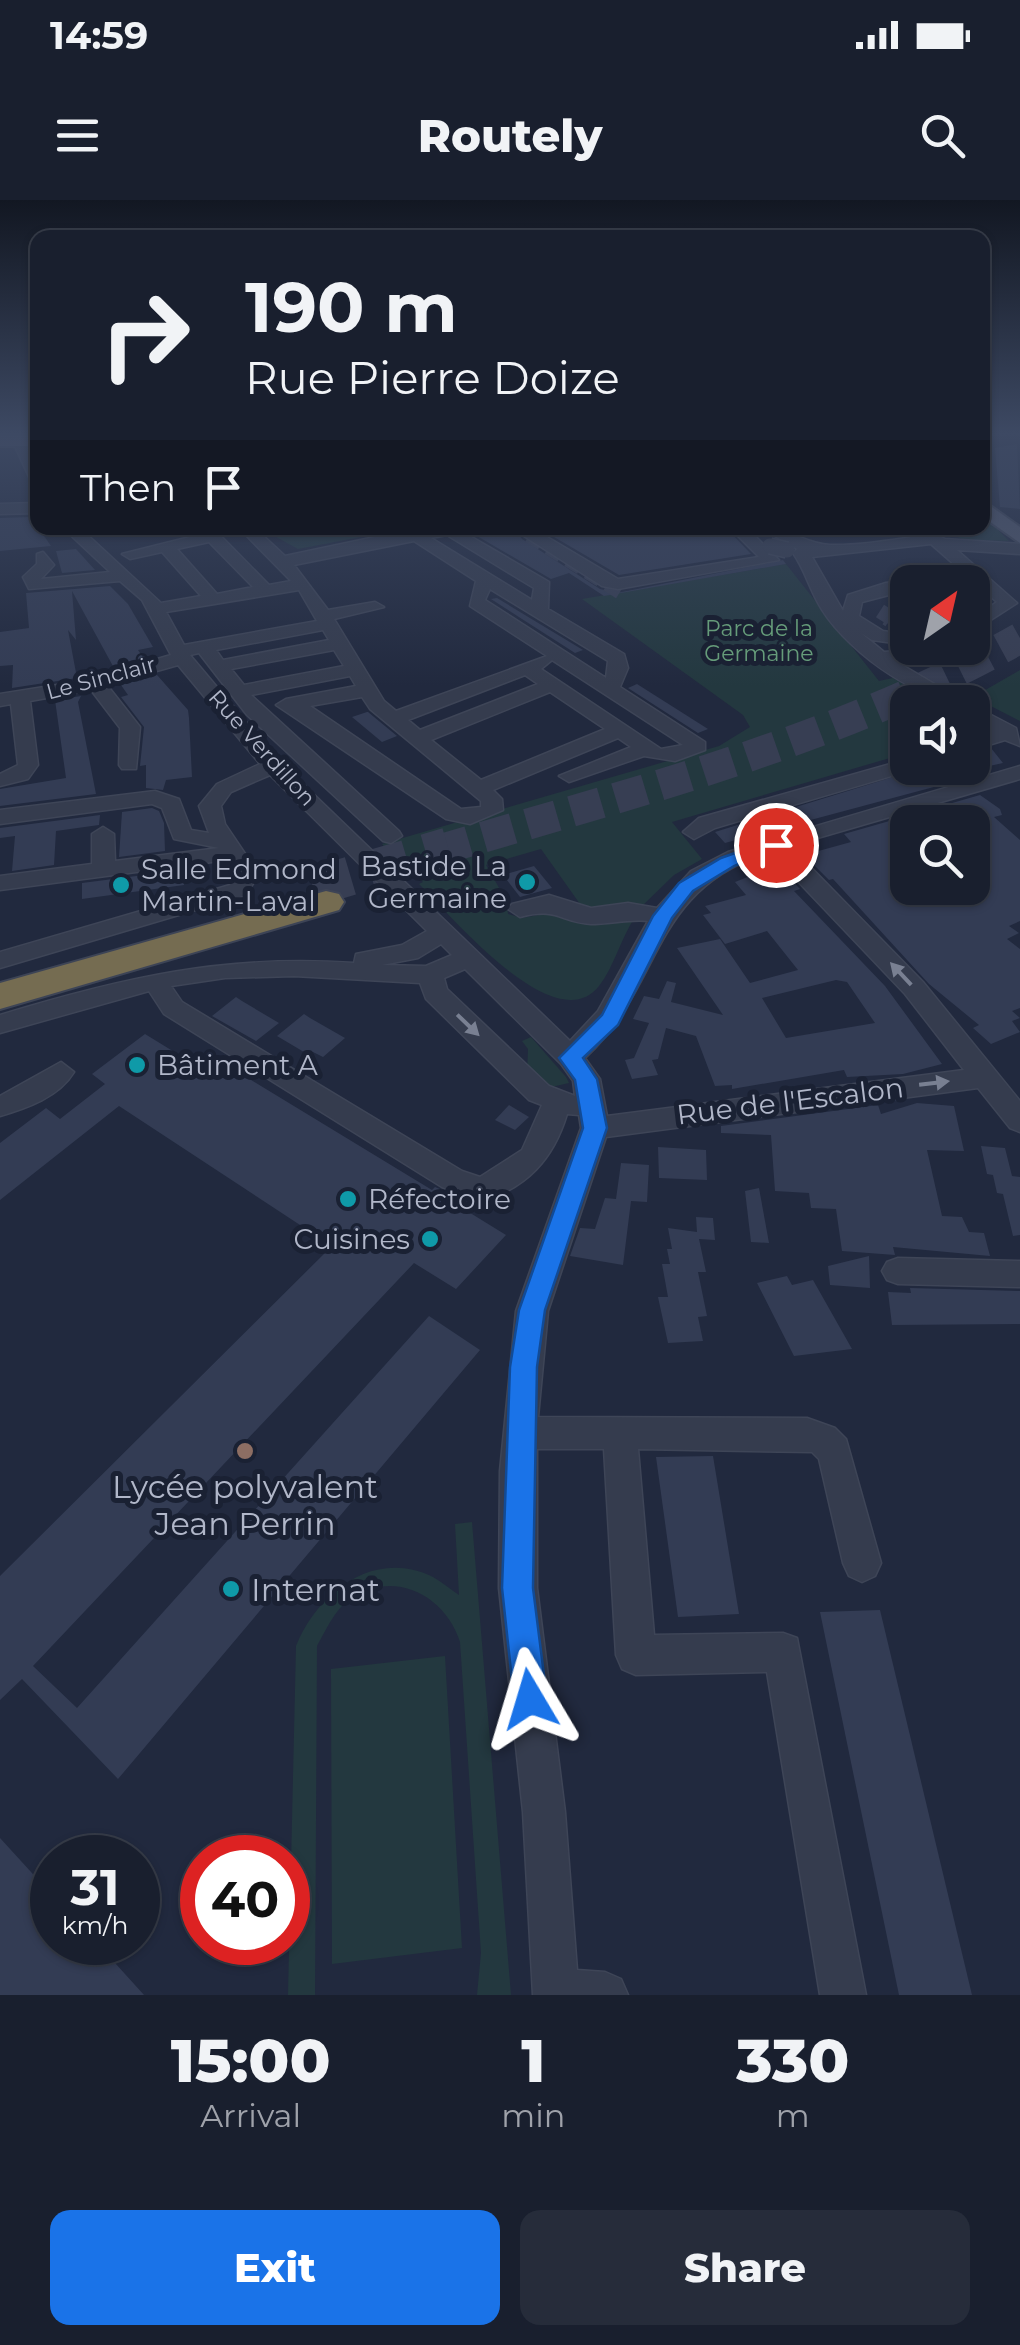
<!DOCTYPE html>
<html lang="en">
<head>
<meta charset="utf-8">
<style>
  :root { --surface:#191f2e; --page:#262c3a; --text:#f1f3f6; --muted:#9fa2aa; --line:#373d4a; --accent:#1a73e8 }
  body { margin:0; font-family:Montserrat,sans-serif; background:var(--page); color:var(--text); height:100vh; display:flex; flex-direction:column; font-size:38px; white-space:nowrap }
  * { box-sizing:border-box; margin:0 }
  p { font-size:32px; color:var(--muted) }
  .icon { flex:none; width:55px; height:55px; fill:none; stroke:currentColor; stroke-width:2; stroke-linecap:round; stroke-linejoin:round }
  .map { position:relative; height:1795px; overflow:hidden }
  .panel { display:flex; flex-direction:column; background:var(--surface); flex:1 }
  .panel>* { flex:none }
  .banner { position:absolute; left:30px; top:30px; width:960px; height:305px; border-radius:20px; box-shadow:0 2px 8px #0004,0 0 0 2px var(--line); background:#191f2e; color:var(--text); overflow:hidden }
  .needle { width:65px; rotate:34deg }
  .tools { position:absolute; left:890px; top:365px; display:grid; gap:20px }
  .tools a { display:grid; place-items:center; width:100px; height:100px; border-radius:20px; background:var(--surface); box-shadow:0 2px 8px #0004,0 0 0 2px var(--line); font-size:50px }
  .speed { position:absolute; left:30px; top:1635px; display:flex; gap:20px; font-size:50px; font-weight:700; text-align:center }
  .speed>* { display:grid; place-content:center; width:130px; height:130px; border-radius:50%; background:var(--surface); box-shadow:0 2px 8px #0004,0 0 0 2px var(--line); line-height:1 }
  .speed small { font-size:25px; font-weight:400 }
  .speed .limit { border:15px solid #d22; background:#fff; color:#111 }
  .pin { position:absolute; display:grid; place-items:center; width:85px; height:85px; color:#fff; margin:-42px; border:5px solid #fff; border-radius:50%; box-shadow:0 2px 10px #0007 }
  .me { position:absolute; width:110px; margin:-55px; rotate:353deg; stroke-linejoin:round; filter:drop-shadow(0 0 8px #0008) }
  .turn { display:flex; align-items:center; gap:35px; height:210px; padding:0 50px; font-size:45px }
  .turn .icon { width:130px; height:130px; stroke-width:2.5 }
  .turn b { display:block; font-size:70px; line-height:85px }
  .then { display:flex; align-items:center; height:95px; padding:0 50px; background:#0003; gap:20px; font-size:38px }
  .eta { display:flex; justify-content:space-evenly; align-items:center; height:170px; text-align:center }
  .eta b { font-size:60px; font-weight:800; line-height:70px }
  .action { display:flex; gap:20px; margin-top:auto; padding:20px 50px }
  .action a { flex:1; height:115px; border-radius:20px; background:var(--accent); color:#fff; font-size:40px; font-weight:800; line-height:115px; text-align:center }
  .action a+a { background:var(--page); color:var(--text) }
  .status { display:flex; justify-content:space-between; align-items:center; height:70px; padding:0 50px; background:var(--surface); direction:ltr }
  .status svg { height:28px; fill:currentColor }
  header { display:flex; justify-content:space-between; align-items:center; height:130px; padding:0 50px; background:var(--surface); font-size:45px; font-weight:800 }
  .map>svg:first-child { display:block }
  .green { fill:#23383f }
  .building { fill:#333c54; fill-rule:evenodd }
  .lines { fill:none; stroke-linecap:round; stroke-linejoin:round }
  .minor-tunnel-far1 { stroke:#373e53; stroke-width:15; stroke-dasharray:15 8; stroke-linecap:butt }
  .minor-tunnel { stroke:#373e53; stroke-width:20; stroke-dasharray:20 10; stroke-linecap:butt }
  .highway-tunnel-far1 { stroke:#373e53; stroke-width:31; stroke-dasharray:31 15; stroke-linecap:butt }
  .highway-tunnel { stroke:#373e53; stroke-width:39; stroke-dasharray:39 20; stroke-linecap:butt }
  .minor-casing { stroke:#3e4557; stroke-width:3 }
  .major-casing { stroke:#3e4557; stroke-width:4 }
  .highway-casing { stroke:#3d4456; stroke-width:4 }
  .minor { fill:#353c4e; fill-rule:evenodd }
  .major { fill:#535a6e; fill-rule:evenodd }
  .highway { fill:#756c51; fill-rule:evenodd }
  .minor-bridge-casing { stroke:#3e4557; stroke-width:18; stroke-linecap:butt }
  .minor-bridge { stroke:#353c4e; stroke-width:15 }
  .oneway { fill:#798092 }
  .route { fill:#1a73e8; stroke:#114b97; stroke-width:2.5 }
  .culture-dot { fill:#0f9aa8; stroke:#1a2133; stroke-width:4 }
  .education-dot { fill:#8d6e63; stroke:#1a2133; stroke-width:4 }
  .labels { text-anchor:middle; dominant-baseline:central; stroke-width:10; stroke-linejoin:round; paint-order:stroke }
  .far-park-label { font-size:22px; fill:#669c7a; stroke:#1a2133 }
  .far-street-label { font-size:22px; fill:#b1b7c9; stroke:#1a2133 }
  .poi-label { font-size:28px; fill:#b1b7c9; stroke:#1a2133; text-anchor:start }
  .street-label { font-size:28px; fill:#b1b7c9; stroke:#1a2133 }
  .near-poi-label { font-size:32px; fill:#b1b7c9; stroke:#1a2133 }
</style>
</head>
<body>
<div class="status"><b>14:59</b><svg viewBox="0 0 49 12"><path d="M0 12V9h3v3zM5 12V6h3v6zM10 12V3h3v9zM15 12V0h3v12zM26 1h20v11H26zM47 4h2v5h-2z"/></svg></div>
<header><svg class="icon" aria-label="menu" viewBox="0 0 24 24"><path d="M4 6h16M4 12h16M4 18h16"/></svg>Routely<svg class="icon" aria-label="search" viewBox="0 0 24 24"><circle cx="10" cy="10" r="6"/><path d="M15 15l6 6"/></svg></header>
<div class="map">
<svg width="1020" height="1795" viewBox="0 0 1020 1795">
  <rect width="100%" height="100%" fill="#21293e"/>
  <!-- green -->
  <g class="green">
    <path d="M983,315L1009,341L965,340L935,328H982Z"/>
    <path d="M260,328H408L298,349Z"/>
    <path d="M786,364L879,481L893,478L907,486L896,491L917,502H908L907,553L672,622L702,659L674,675L641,707L591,711L580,704L541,649L486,665L506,700L508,714L522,718L550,713L635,717C621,738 614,767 599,786C555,842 449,713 419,684L423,682L411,669L417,666L408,656L395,660L382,644L719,546L750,527L743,515L582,399Z"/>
    <path d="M1020,470V521L973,497Z"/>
    <path d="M531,837L566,877L569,883L547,888L527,876L528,849L522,841Z"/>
    <path d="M472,1322L511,1795H477L481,1753L460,1442C446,1398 399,1370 354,1396C336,1407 327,1428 317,1446L315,1795H288L296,1446C318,1392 374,1348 433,1377C442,1382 451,1390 459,1395L455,1324Z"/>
    <path d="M445,1456L462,1748L332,1764L331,1469Z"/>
  </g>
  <!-- building -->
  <g class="building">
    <path d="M1017,244L1020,309L1000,307L995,248Z"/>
    <path d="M31,317L51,346L0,351V318Z"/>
    <path d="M524,328L518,332L522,339L600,389L617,393L783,360L786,364L604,396L569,373L551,379L465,329Z"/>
    <path d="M555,328H726L751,354L619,375L549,334Z"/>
    <path d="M76,349L95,370L62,373L56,351Z"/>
    <path d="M110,386L128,404L153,447L138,450L144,459L114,468L72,391L76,440L68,430L77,478L12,488L13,465L0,466V432L29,428L26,393Z"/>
    <path d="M497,398L583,450L575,453L491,399Z"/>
    <path d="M157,475L188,510L189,518L192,577L166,580L163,590L146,588V565L140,566L144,527L121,497L128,495L121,485Z"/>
    <path d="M637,484L708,529L698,533L628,488Z"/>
    <path d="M81,496L78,502L96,594L0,606V589L66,578L55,500Z"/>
    <path d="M367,512H368L397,536L382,542L352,517Z"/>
    <path d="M991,548L1003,563L953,574L960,580L725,643L715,632L922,568H972V553Z"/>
    <path d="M980,595L1000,609L1002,615L994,617L1020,640V721L1009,726L1019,733L1007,739L1020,749V808L1012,811L1020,818L1012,821L1020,832L991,844L973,828L979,825L929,784L833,679L829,680L804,655L851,642L844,634ZM908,622H972V670L991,688H908V659L897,650L908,647Z"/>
    <path d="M152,608L159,611L164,623L165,651L119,657L122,612Z"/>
    <path d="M100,615L99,625L56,631L54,665L12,671L15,636L0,638V628Z"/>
    <path d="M534,666L552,688L520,697L503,675Z"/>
    <path d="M773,667L780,668L800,689L794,691L885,786L942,864L903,874L847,877L844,870L732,889V885L715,886L696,836L666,828L658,859L652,860L658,875L632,879L625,860L634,858L649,823L633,819L644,796L659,799L667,781L676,783L671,802L723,815L677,748L720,739L750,783L798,770L767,731L725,744L703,715L711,713L705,706L746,695L735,682ZM836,780L847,782L875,823L786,838L762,798Z"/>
    <path d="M183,670L184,685L82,699V683Z"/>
    <path d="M236,797L242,801L279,823L256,841L212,816Z"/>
    <path d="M304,814L310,818L345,838L323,857L313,852L309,855L277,836Z"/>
    <path d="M145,834L207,872L220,861L432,990L435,987L454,995V1003L506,1035L456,1089L414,1063L33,1466L77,1508L429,1116L480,1150L118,1579L22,1479L0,1500V1376L332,1046L119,906L0,1000V943L46,908L60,919L105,884L92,874Z"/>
    <path d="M917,903L954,906L964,951L927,950L942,1016L962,1017L969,1032L984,1033L990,1056L893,1047L895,1055L842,1051L836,1009L811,1008L809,993L775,991L771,935L721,933V926L878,905L881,914Z"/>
    <path d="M509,905L529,917L515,930L495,920Z"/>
    <path d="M981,946L1005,948L1012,976L1020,977V1035L1013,1036L1003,994L997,993L993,975L987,974Z"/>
    <path d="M658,947L706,950L707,980L659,978Z"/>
    <path d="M621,963L649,965L647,1002L631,1001L623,1065L570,1056L580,1028L595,1029L605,998L616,999Z"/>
    <path d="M759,988L769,1043L751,1042L745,991Z"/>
    <path d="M696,1017L713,1018L715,1040L699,1039L706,1072H698L707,1116L698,1117L703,1141L668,1143L658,1097H668L662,1064H670L667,1049H672L668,1028L697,1032Z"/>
    <path d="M869,1056L870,1088L830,1085L828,1066Z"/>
    <path d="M787,1076L792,1085L813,1080L852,1149L794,1156L757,1083Z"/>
    <path d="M910,1088L1020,1091V1124L892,1125L888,1092L911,1093Z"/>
    <path d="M713,1256L739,1414L678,1417L656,1257Z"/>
    <path d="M880,1410L972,1795H899L820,1412Z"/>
    <path d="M0,1638L52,1695V1742H96L144,1795H0Z"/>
  </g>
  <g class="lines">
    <!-- minor-tunnel-far1 -->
    <g class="minor-tunnel-far1">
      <path d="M530,328L519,329L622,393"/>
      <path d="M880,411L891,418"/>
    </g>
    <!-- minor-tunnel -->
    <path class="minor-tunnel" d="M888,416L891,418"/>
    <!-- highway-tunnel-far1 -->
    <path class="highway-tunnel-far1" d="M439,650C639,591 838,541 1020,438"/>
    <!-- highway-tunnel -->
    <path class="highway-tunnel" d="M313,687L448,647"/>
    <!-- minor casing -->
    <g class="minor-casing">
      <g id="minor">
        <path d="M22,235H38L28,243L38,264V285L31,281L13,242Z"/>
        <path d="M38,303V313L0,314V304Z"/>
        <path d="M63,328H80L161,403L201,396L162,352L130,359L122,354L202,334L197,328H213L269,385L291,381L239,328H255L285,356L413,329L456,328L549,382L548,409L624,454L628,468L620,487L705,542V550L675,561L644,556L569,582L559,576L631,547L618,538L493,590L502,599L503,610L470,624L446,619L276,505L286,499L356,486L350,476L251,495L399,631L402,636L391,643L383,641L247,515L199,453L190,455L280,562L570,841L598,811L648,721C628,719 611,724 591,724C559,722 559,707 520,717L508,709L512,704L549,695L591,708L628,703L657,708L691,671L728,652L1020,566V579L790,646L923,782L1020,901V932L1010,928L978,888L606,937L548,1111L538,1217L807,1218L835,1228L846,1239L881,1363L875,1376L862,1382L849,1376L843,1363L819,1259L812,1252L638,1249L654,1435L783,1433L797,1438L866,1795H820L767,1472L636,1475L622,1469L616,1455L604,1249H537V1388L565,1612L577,1770L605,1772L621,1779L628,1795H533L523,1612L499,1388L500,1271L516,1111L581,928L579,915L567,914C553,960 527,987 481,1002L442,987L164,814L149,791L0,833V815C122,778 225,754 354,763L356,754L402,745L427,731L270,575L231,592L221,606L225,624L256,670L257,677L246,695L0,768V752L230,685L235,677L227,660L0,690V676L92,664V634L103,627L114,634L115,661L219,648L174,639L162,608L152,604L0,624V610L155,591L179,599L191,630L209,633L199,606L217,584L260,564L178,465L107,485L140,527L136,569H122L119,565L120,528L91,490L30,501L38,565L28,579L0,586V574L18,565L11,504L0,506V494L82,481L171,455L142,400L120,381L29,389L23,377L37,364V354L43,352L54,365L41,379L110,372ZM447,335L534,388L532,400L431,338ZM414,341L476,381L470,406L547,456L396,511L384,501L334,419L384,407L375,402L328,410L294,365ZM209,342L253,387L217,394L177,349ZM490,389L608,461L606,478L485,400ZM299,390L317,421L184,445L166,412ZM323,430L329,440L223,460L216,450ZM334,450L344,466L244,485L231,469ZM552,460L683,545L661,549L541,469ZM525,475L538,484L420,530L408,520ZM550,492L605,529L481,580L431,540ZM362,497L370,509L481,601V607L461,609L310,506ZM770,652L905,794L964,870L607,916L600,879L585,858C665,784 648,690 770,652ZM441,744L452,755L426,766L382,765L418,758ZM465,769L561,864L573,881L575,896L549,886L447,789L444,778ZM294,776L420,783L426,799L529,900L542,905L522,950L480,977L462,971L182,802L171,786L225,778Z"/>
        <path d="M530,328H552L542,334L618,379L759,357L730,328H747L779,360L618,389L602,386L524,336L522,333Z"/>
        <path d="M761,328C786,326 805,344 830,345C864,346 901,338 935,334L945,339L1020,344V354L957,350L1017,403L972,432V419L997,402L931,344L812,357L843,411L848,395L886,383L929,378L931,382H908V390L862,402L859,416L883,431L908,435V445L872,440L861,433L884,452L943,448L940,452L897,462L965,502C915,502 840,446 817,401C808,384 804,369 793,353L797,349Z"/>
        <path d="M972,505L1016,528L1020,546L1005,540L972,550V537L991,531L972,520Z"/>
        <path d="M908,559V568L915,569L715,628L694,639L683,632L699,618Z"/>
        <path d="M61,862L74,872C59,897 27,908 0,916V896Z"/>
        <path d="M898,1058L1020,1061V1087L898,1084L887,1080L882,1071L887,1062Z"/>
      </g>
    </g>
    <!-- major casing -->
    <g class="major-casing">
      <g id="major">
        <rect x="0" y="236" width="38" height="10"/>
        <path d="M982,300L1020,327V343L982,316Z"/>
      </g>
    </g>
    <!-- highway casing -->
    <g class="highway-casing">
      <path id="highway" d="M326,691L339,694L344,702L339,710L0,809V783Z"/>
    </g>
    <!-- minor -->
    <use href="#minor" class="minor"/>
    <!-- major -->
    <use href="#major" class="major"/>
    <!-- highway -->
    <use href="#highway" class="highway"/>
    <!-- minor-bridge casing -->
    <g class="minor-bridge-casing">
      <path id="minor-bridge" d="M770,346L787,350"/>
    </g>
    <!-- minor-bridge -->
    <use href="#minor-bridge" class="minor-bridge"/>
  </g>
  <!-- one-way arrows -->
  <defs><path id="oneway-solid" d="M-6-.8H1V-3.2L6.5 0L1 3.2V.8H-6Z" transform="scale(2.5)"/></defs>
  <g class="oneway">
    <use href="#oneway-solid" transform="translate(901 774) rotate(-133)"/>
    <use href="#oneway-solid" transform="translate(468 825) rotate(44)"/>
    <use href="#oneway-solid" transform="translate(934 883) rotate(-7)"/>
  </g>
  <!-- sky -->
  <linearGradient id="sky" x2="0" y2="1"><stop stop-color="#121722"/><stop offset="0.48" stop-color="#3d4963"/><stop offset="1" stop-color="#3d4963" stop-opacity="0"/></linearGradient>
  <rect width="1020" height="486" fill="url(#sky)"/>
  <!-- route -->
  <path class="route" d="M769,641L785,645L734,666L693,691L672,718L618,825L583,858L597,879L607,928L545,1110L537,1167L533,1388L547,1499L542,1511L530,1516L519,1511L514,1499L502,1388L510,1167L519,1110L583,928L575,880L559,858L602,815L653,716L679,683L721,658Z"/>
  <!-- markers -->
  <g class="culture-dot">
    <circle cx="527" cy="682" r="10"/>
    <circle cx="121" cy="685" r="10"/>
    <circle cx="137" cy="865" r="10"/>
    <circle cx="348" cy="999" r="10"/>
    <circle cx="430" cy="1039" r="10"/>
    <circle cx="231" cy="1389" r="10"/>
  </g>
  <circle class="education-dot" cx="245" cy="1251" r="10"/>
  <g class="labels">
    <!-- far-park labels -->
    <g class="far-park-label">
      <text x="759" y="428">Parc de la<tspan x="759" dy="25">Germaine</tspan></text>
    </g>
    <!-- far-street labels -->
    <g class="far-street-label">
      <text transform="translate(101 478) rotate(-15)">Le Sinclair</text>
      <text transform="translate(262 548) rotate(48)">Rue Verdillon</text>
    </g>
    <!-- poi labels -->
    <g class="poi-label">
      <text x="507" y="666" text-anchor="end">Bastide La<tspan x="507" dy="32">Germaine</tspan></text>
      <text x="141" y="669">Salle Edmond<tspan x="141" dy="32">Martin-Laval</tspan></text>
      <text x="157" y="865">Bâtiment A</text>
      <text x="368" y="999">Réfectoire</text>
      <text x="410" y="1039" text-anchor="end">Cuisines</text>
    </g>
    <!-- street labels -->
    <g class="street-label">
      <text transform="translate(790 901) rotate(-7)">Rue de l'Escalon</text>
    </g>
    <!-- near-poi labels -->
    <g class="near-poi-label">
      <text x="245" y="1286">Lycée polyvalent<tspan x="245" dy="37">Jean Perrin</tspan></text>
      <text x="251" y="1389" text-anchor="start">Internat</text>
    </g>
  </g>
</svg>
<div class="tools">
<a><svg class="needle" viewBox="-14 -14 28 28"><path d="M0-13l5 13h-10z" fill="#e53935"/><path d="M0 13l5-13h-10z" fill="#9fa2aa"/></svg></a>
<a><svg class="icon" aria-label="sound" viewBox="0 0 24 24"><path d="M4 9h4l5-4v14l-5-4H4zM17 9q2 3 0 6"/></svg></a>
<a><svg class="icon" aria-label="search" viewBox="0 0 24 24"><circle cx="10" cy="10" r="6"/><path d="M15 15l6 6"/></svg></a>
</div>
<div class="speed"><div>31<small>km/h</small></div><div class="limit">40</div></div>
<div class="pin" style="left:776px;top:645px;background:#d93025"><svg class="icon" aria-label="arrive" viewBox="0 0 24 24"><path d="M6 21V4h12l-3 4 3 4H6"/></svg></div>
<svg class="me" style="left:530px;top:1499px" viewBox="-20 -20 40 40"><path d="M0-17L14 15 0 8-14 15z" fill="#1a73e8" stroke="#fff" stroke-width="4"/></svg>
<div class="banner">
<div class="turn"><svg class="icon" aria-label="right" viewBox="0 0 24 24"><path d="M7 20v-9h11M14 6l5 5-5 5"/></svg><div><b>190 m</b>Rue Pierre Doize</div></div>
<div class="then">Then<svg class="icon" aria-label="arrive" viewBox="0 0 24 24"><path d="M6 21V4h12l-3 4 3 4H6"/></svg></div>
</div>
</div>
<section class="panel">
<div class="eta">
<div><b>15:00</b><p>Arrival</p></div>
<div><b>1</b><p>min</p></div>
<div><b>330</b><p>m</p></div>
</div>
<div class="action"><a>Exit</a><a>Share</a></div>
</section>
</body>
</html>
